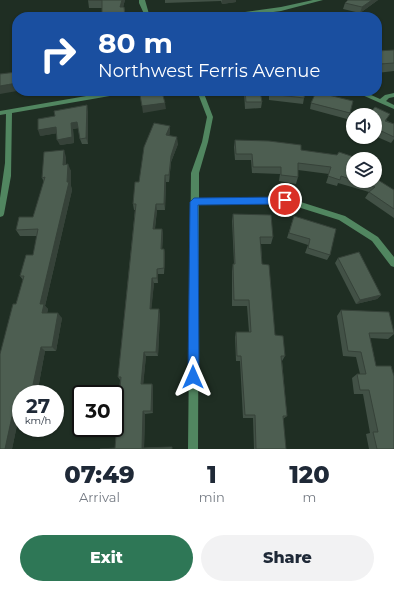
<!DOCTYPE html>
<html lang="en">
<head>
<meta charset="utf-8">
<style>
  :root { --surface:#fff; --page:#f2f2f3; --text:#1f2937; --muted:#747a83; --accent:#2e7756 }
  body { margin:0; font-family:Montserrat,sans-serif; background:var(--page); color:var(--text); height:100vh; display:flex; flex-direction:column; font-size:15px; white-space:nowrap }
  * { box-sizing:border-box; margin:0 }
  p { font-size:13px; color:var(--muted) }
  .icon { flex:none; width:22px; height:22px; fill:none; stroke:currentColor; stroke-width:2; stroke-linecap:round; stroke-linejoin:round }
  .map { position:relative; height:449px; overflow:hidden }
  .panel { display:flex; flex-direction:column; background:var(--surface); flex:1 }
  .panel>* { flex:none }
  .top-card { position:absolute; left:12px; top:12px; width:370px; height:84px; border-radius:16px; box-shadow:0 1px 3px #0004; background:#1a4fa0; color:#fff; overflow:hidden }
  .tools { position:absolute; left:346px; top:108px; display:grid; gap:8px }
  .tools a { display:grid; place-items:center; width:36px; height:36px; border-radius:50%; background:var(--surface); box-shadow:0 1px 3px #0004; font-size:20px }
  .speed { position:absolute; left:12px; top:385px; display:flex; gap:8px; font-size:20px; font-weight:700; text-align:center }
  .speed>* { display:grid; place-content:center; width:52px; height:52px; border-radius:50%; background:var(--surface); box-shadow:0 1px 3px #0004; line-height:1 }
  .speed small { font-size:10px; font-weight:400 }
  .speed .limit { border:2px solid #111; border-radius:6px; background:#fff; color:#111 }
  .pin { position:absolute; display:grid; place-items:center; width:34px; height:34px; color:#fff; margin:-17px; border:2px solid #fff; border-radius:50%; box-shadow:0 1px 4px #0007 }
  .me { position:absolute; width:44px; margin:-22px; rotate:0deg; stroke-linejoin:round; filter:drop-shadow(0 0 3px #0008) }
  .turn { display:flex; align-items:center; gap:14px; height:84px; padding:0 20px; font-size:18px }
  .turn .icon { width:52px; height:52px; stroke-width:2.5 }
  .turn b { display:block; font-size:28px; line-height:34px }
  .eta { display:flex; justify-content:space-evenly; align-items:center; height:68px; text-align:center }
  .eta b { font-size:24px; font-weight:800; line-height:28px }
  .cta { display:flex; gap:8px; margin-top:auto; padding:8px 20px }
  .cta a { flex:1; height:46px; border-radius:24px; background:var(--accent); color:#fff; font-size:16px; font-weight:800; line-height:46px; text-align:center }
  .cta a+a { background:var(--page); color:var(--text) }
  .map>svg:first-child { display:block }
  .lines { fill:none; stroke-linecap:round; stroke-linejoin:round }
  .street { fill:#518660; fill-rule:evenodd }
  .wall { fill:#425146 }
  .shaded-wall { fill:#364239 }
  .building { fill:#4d5e51; stroke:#364239 }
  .route { fill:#1a73e8; stroke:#114b97 }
</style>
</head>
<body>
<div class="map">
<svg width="394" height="449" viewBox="0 0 394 449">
  <rect width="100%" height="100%" fill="#1f2e23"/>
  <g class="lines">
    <!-- street -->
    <g class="street">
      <path d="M139,0H145L149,14L157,17L145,16L139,3Z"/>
      <path d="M313,0H323L281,11L234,17H220L223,15L281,7Z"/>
      <path d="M115,91H130L127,93L12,113L11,176L4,214L3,216L0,217V198L5,163L6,114L0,115V111Z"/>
      <path d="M197,91H203L213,117L208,142L199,173V199L285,197L345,216L378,237L394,257V267L391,266L372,241L339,220L285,203L199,205L198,449H188L191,173L202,142L207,117Z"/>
      <path d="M353,91H362L380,99L385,95L394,93V97L389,98L386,101L394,105V109Z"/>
    </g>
  </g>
  <!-- wall -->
  <g class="wall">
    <path d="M88,0H125L123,7H124L126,17H102V8H89Z"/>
    <path d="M165,0H236V2L222,4L221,1L165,3Z"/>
    <path d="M348,0H378L360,13L343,9L345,3Z"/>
    <path d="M394,50V71L377,73V51Z"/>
    <path d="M244,91H260L262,102L261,108L245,109Z"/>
    <path d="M269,91H305L304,98L303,104L269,100Z"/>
    <path d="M311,103L350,113L347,119L310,109Z"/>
    <path d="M88,111V144H82L80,139L78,128L73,129L74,143L60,145L57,133L40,136Z"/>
    <path d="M375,115L394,124V139L391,143L375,136Z"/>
    <path d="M170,132L169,136L178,144L171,162L169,182H166L165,210H157L155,229H162L163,235L162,249H164L165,254L164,274H158V283H154L151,309L160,314L158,356H146L143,384H152L153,387V413L145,414L144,448L172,447V449H100L115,448L120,380L118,377L135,210H134L133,204L139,182Z"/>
    <path d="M235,140L353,159V181H375L394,190V218L365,198L369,192L338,183L337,186L326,183L329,174L298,170V177L296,184L279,181L280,174L252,173L251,160H235L234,147Z"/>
    <path d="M66,157V164L71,171V186L72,190L45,306L48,309L47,313L62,318L56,351H45L37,394H21V406L12,449L16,304L23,280L20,276L33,255L37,236H20L16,230L33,217L44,182L42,178Z"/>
    <path d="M233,214L273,237L271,244H261L262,264L275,335L285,356L282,361L287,416L283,419L286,449H254L253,418H243L240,361H236L235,337L236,332H249L247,306H232V271L233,264H234L232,221Z"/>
    <path d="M294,216L330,255L327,260L305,253L308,245L287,238Z"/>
    <path d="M338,258L381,295L377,299L356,304L335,263Z"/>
    <path d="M341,310L394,331V334L388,339L370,338L394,449H369L366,434L370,433L363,394H354L352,378L357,374H360L356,357L343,356L337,316Z"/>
  </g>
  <!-- shaded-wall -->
  <g class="shaded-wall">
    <path d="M122,0H125L121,14L120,7Z"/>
    <path d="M222,0H236V2L222,4Z"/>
    <path d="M372,0H378L360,13L362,7Z"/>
    <path d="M17,83V91L0,94V86Z"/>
    <path d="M165,103L166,109L143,113L142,106Z"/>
    <path d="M87,105L88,111V144L86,138Z"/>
    <path d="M77,122L79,128L73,129L74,143L60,145L57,140L71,123Z"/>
    <path d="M170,126V132L167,142L166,135Z"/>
    <path d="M56,127L59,133L40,136L38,130Z"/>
    <path d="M177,137L178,144L171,162L169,182V175L171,156Z"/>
    <path d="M64,150L66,157V172L63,165Z"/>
    <path d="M68,164L71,171V186L72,190L45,306L48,309L46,318L42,313L40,304L67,182Z"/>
    <path d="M165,175L166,182L165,210L164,204Z"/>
    <path d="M156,204L157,210L154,235L153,229Z"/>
    <path d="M162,229L163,235L162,254L161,249Z"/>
    <path d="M164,249L165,254L164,274Z"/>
    <path d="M157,269L158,274V283L157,278Z"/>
    <path d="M152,278L154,283L151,314L150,309Z"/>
    <path d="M381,295L377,299L356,304L360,300Z"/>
    <path d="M159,309L160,314L158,356L156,352Z"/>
    <path d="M58,313L62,318L56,351L52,347Z"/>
    <path d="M41,347L45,351L37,394H31Z"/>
    <path d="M144,352L146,356L143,387L141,384Z"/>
    <path d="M152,384L153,387V413L151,411Z"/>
    <path d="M16,398L21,400V406L12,449H5Z"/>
    <path d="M143,411L145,414L144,449L142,448Z"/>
  </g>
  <!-- building -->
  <g class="building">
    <path d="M88,0H122L120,7H124L125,17H102V0Z"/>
    <path d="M348,0H372L362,7L345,3Z"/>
    <path d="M394,50V63L380,64L377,60V51Z"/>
    <path d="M17,72V83L0,86V74Z"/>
    <path d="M245,91H260L262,102H246Z"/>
    <path d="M270,91H305L304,98L270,94Z"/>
    <path d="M162,92L165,103L142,106L140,95Z"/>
    <path d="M316,92L353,101L350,113L311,103Z"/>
    <path d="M87,105L86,138L80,139L77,122L71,123L72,137L57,140L56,127L38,130V119L55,116L54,111Z"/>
    <path d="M375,107L390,114L385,121L394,124V137L375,128V115H368Z"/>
    <path d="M154,123L170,126L166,135L177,137L171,156L169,175H165L164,204H156L153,229H162L161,249H164V268L157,269V278H152L150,309H159L156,352H144L141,384H152L151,411H143L142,448L172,447V449H100L115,448L121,377H118L136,204H133L135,182H139L144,147Z"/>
    <path d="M235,140L269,141L301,145V150L337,155L339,152L354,157V159H353V180L341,176L340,180L328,176L331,167L298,163V177L281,175V167H253L252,154H236Z"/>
    <path d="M64,150L63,165L68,164L67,182H69L40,304H44L42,313H58L52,347H41L31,394H21V398H16L5,449H0V354L13,304H16L24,276H20L26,255H33L38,229L16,230L19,217H33L45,177L42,178L44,152Z"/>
    <path d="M375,178L394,190V209L369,192L375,187L356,181H375Z"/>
    <path d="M233,214L271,215L273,237H260L262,264L269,265L275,335L283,336L285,356H281L287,416H283L286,449H256L255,415H245L241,356H237L236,332H251L249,300H234L233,264H235Z"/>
    <path d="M294,216L336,229L330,255L308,248L310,239L289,233Z"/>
    <path d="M359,252L381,295L360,300L338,258Z"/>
    <path d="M341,310L389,312L394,333H369L376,366H391L394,376V449H377L373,432H378L369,390H360L357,374H366L361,352L348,351Z"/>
  </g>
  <!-- route -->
  <path class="route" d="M285,197L289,200L285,204L198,205L199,377L197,381L193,382L189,381L188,377L190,202L194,198Z"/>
</svg>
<div class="tools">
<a><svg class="icon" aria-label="sound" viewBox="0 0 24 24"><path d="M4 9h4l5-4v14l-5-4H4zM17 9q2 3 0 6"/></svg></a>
<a><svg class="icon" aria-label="layers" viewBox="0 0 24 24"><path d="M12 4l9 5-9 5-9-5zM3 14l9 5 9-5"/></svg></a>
</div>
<div class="speed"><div>27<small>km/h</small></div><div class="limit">30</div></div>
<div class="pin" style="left:285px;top:200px;background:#d93025"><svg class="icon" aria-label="arrive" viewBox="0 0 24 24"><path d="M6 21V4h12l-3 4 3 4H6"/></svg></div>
<svg class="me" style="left:193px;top:377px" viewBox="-20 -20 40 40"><path d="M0-17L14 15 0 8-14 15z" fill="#1a73e8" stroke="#fff" stroke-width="4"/></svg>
<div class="top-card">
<div class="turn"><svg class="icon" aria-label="right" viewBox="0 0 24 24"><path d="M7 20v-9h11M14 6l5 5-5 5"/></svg><div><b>80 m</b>Northwest Ferris Avenue</div></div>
</div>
</div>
<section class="panel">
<div class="eta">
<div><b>07:49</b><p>Arrival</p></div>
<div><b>1</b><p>min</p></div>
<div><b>120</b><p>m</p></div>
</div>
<div class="cta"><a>Exit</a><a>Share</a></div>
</section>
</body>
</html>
